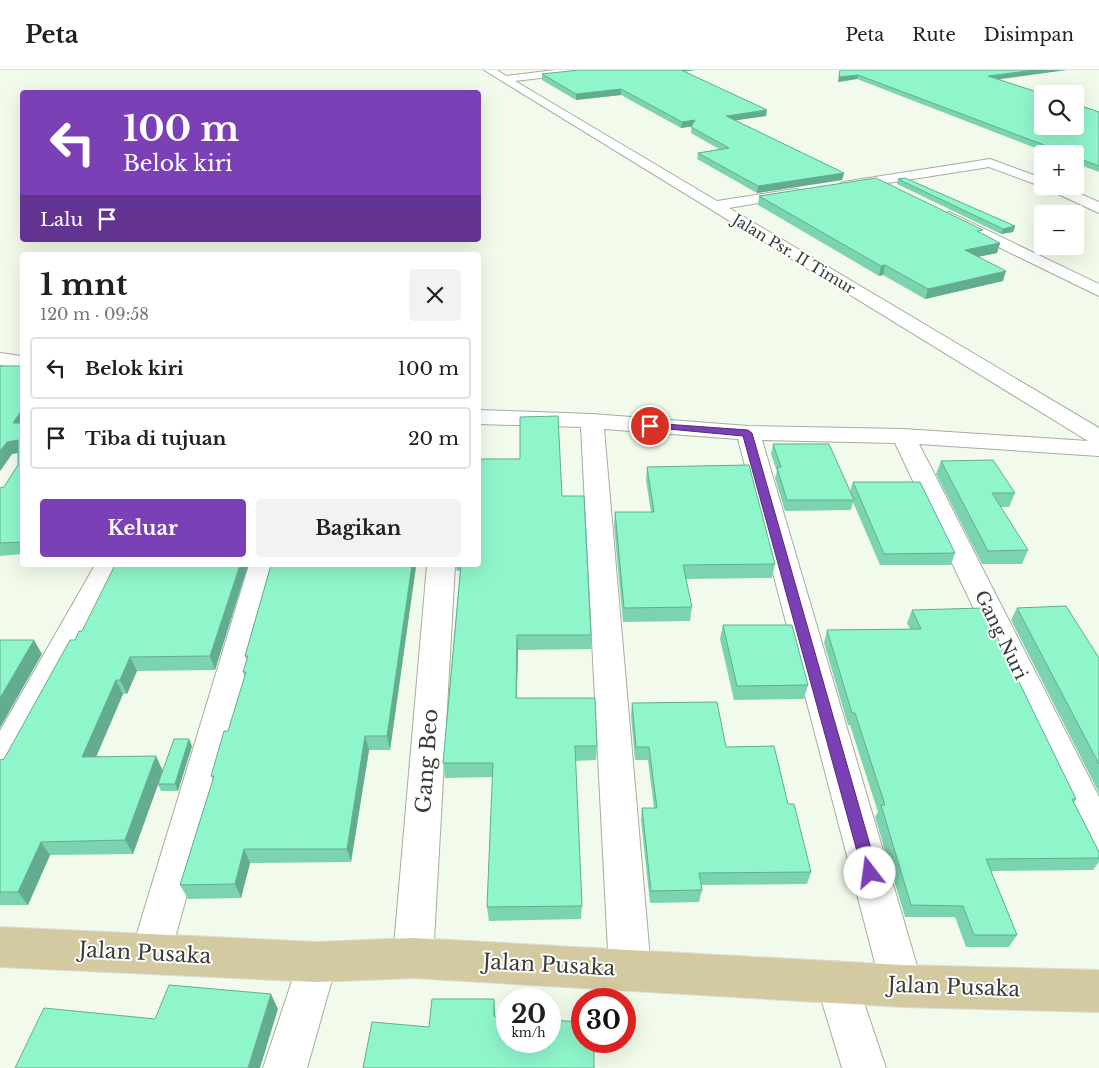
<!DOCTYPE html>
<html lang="id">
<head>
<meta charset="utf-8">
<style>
  :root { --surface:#fff; --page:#f2f2f2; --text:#202124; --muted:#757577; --line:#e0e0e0; --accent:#7c40b6 }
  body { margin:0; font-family:"Libre Baskerville",serif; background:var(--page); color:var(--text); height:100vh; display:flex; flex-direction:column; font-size:19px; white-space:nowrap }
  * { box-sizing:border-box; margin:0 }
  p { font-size:16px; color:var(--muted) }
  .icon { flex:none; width:28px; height:28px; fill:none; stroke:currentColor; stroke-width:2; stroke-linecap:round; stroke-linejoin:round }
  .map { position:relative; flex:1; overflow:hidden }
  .drawer { position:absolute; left:20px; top:182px; width:461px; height:315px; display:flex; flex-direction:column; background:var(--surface); border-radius:5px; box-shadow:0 5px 20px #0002 }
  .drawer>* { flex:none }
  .guide { position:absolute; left:20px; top:20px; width:461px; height:152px; border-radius:5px; box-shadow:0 5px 20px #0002; background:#7c40b6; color:#fff; overflow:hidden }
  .fabs { position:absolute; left:1034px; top:15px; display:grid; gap:10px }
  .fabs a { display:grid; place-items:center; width:50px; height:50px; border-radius:5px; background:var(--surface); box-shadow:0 5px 20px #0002; font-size:25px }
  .speed { position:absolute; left:496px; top:918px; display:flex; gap:10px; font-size:25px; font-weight:700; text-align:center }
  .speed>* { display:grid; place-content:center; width:65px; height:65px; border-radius:50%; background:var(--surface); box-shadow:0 5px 20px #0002; line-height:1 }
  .speed small { font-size:12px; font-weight:400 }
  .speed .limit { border:8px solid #d22; background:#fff; color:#111 }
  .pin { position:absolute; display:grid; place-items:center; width:42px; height:42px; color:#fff; margin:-21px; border:2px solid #fff; border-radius:50%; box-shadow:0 1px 5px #0007 }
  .me { position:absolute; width:55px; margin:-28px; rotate:345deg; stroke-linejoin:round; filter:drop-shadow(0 0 4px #0008) }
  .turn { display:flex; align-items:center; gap:18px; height:105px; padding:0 20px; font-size:22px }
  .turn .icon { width:65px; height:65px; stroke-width:2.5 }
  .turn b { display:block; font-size:35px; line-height:42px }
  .then { display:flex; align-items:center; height:48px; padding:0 20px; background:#0003; gap:10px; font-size:19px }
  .round { display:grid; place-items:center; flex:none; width:52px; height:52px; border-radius:5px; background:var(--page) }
  .headline { display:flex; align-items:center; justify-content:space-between; height:85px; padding:0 20px }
  h1 { font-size:30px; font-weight:700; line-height:38px }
  .primary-button { display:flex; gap:10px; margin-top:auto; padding:10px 20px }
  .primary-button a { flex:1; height:58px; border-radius:5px; background:var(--accent); color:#fff; font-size:20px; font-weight:700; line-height:58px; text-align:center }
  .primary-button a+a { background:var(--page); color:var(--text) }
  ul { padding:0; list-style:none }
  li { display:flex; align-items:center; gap:15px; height:62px; margin:0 10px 8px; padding:0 10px; border:2px solid var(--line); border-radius:5px }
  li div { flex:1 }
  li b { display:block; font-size:19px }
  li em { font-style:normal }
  header { display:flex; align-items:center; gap:30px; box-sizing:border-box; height:70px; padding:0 25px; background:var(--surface); border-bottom:1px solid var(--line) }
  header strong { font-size:24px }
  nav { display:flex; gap:28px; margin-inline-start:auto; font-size:18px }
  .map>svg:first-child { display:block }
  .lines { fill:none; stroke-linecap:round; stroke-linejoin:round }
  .minor-casing { stroke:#a5ad9e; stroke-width:2 }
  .major-casing { stroke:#dbdcdb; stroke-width:2 }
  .minor { fill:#fff; fill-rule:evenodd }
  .major { fill:#d3caa1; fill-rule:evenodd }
  .wall { fill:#7bd4af }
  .shaded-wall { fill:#64ac8f }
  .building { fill:#8ff6cc; stroke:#64ac8f }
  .route { fill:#7c40b6; stroke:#512a76 }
  .labels { text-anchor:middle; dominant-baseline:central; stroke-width:4; stroke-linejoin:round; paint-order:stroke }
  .far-street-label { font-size:15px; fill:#393d37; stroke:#fff }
  .street-label { font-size:18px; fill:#393d37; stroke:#fff }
  .near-street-label { font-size:21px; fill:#393d37; stroke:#fff }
</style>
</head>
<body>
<header>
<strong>Peta</strong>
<nav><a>Peta</a><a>Rute</a><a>Disimpan</a></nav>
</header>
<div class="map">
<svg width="1099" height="998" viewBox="0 0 1099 998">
  <rect width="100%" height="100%" fill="#f2fbeb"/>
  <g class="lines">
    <!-- minor casing -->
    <g class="minor-casing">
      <g id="minor">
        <path d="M484,0H497L506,6L555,0H588L583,3L515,11L717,131L795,119L800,120L802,123L800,126L729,138L1099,358V386L919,374L1099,727V780L1086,775L895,373L762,370L923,916L917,931L902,937L887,931L881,916L738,369L604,359L651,900L645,914L630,920L615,914L609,900L581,357L479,354V340L592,344L748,356L903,359L1088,371Z"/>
        <path d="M990,89L1042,108V116H1062L1099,132V143L1043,117L989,97L843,120L836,116L843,112Z"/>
        <path d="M949,142L1099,214V226L943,150L941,147L943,144Z"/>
        <path d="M0,283L22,286V298L0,295Z"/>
        <path d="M95,495H123L12,702L0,706V661Z"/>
        <path d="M249,495H277L171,883L165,897L151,903L137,897L131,883Z"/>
        <path d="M427,495H455L433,888L427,902L413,908L399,902L393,888Z"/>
        <path d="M317,872L331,878L337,892L307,998H263L303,878Z"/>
        <path d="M837,891L852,897L886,998H842L816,912L822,897Z"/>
      </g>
    </g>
    <!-- major casing -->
    <g class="major-casing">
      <path id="major" d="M0,857L317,872L413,868L902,895L1099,900V942L902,937L413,908L317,912L0,897Z"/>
    </g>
    <!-- minor -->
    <use href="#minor" class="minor"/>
    <!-- major -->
    <use href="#major" class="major"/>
  </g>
  <!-- wall -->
  <g class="wall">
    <path d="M840,0L998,9L1099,42V102L1075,93V84H1051L857,9L838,12Z"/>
    <path d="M684,2L766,46L735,50L844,103L842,110L757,123L697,89L698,83L719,79L691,63L692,56L681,58L621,25L576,30L542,10V4Z"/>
    <path d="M898,109L1015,156L1013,162L1001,164L897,114Z"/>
    <path d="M759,126L982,164L1000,173L997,183L977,187L1003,211L925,229L883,205L879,206L758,135Z"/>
    <path d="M0,296H22V484L0,486V418L4,417L18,395V383L12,384L0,401Z"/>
    <path d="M773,374L850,421L853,412L955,483L951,495H880L853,432L851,440L785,441L775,408L777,401L771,384Z"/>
    <path d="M941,391L1015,423L1009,437H1000L1028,480L1022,494H982L936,404Z"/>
    <path d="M647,397L775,494L772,508L686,509L692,537L690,551L623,552L614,456L615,442H651L646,410Z"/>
    <path d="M562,426L591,565V579L518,580L517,628L597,676L596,690L575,691L582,836L581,849L489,851L487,837L493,707L445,708L443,693L460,501H457L455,495H479Z"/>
    <path d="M248,495L215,600L137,601L127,624H123L96,687L163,700L192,676L178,721H161L158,714L133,784L50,785L28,835H0V690L4,689L75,570L82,561Z"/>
    <path d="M271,495H426L425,497L416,496L390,680H369L351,792L250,793L241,828L188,829L180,815L213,709L211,706L228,661L245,607L243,602L247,590L245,586Z"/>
    <path d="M1017,538L1099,588V723L1011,550Z"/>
    <path d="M912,540L1076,729L1074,733L1099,782V792L1093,800L991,801L1017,865L1009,877H966L955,847H905L875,747L878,742L850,655H848L824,573L827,560L910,559L907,553Z"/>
    <path d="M723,555L808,615L804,629L734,630L720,569Z"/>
    <path d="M632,633L726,677L788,734L811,802L807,814L701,815L702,820L699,832L650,833L641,750L642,738H654L648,690H635L631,646Z"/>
  </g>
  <!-- shaded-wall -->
  <g class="shaded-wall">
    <path d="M675,0H696L675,3Z"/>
    <path d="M1035,0H1067L987,11L988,6Z"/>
    <path d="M858,5L857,9L838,12L839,7Z"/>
    <path d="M621,19V25L576,30V24Z"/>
    <path d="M767,40L766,46L725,52L726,46Z"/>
    <path d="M695,50V56L681,58L682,52Z"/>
    <path d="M844,103L842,110L757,123L758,116Z"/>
    <path d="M1015,156L1013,162L1001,164L1003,159Z"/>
    <path d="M1000,173L997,183L962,190L965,180Z"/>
    <path d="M885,195L883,205L879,206L881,196Z"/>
    <path d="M1006,201L1003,211L925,229L928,219Z"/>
    <path d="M22,340V359L13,353Z"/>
    <path d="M18,370L22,382L12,384L0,401V381L7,372Z"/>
    <path d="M240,495H248L215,600L210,586Z"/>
    <path d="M412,495H415L416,496L390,680L387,666Z"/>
    <path d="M517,565L518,580L516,643V628Z"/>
    <path d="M34,570L42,584L0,658V628Z"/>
    <path d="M130,587L137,601L127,624L120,610Z"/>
    <path d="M116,610L123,624L90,701L82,687Z"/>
    <path d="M365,666L369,680L351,792L347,779Z"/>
    <path d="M189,669L192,676L178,721L175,714Z"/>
    <path d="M156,686L163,701L133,784L125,770Z"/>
    <path d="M41,772L50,785L28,835L18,822Z"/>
    <path d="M244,779L250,793L241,828L235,814Z"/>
    <path d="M271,924L278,939L260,998H248Z"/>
    <path d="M494,929L495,941V958L494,946Z"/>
  </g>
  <!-- building -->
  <g class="building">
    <path d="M579,0H681L767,40L726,46L844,103L758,116L698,83L729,78L691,57L695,50L682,52L621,19L576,24L542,4Z"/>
    <path d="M840,0H1035L988,6L1043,24L1042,56H1075V34L1099,42V96L1075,87V84H1068L858,5L839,7Z"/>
    <path d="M876,108L983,160L977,161L1000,173L965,180L1006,201L928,219L885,195L881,196L759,126Z"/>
    <path d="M905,108L1015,156L1003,159L898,109Z"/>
    <path d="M0,296H22V340L13,353H22V472L0,473V418L4,417L18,395V370L7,372L0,381Z"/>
    <path d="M558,346L562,426H584L591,565H517L516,628H595L597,676H575L582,836L487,837L493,693H443L461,495H479V389H520V347Z"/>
    <path d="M773,374H829L854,430H787L777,398L781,397Z"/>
    <path d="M993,390L1015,423H992L1028,480L988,481L941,391Z"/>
    <path d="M749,395L775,494L683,495L692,537L624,538L615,442H654L647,397Z"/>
    <path d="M853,412H920L955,483L884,484Z"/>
    <path d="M115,495H240L210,586L130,587L120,610H116L82,687L156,686L125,770L41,772L18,822H0V690L4,689L70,570H75L79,561H82Z"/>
    <path d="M271,495H412L387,666H365L347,779H244L235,814L180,815L214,706H211L224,661H228L246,602H243L248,586H245Z"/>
    <path d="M1066,536L1099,588V694L1017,538Z"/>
    <path d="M983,538L1076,729H1072L1099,782V788L986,789L1017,865H974L963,836L911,835L881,735H885L855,643H852L827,560L921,559L912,540Z"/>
    <path d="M723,555H792L808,615L737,616Z"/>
    <path d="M0,570H34L0,628Z"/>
    <path d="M717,632L726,677L774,676L788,734H794L811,802L699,803L702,820L651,821L642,738H657L649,677H636L632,633Z"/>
    <path d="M174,669H189L175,714H158Z"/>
    <path d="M169,915L271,924L248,998H15L44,938L155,949Z"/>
    <path d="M432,929H494V946L508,947V971H550V950L582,952V971H594V998H363L372,952L429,957Z"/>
  </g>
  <!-- route -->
  <path class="route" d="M650,353L748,360L752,363L878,803L876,808L870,810L865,808L863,803L743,366L647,357V354Z"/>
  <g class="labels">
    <!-- far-street labels -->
    <g class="far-street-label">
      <text transform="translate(794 184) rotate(31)">Jalan Psr. II Timur</text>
    </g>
    <!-- street labels -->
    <g class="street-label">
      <text transform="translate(1001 565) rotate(64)">Gang Nuri</text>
    </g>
    <!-- near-street labels -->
    <g class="near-street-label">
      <text transform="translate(427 691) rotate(-86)">Gang Beo</text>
      <text transform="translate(145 883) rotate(3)">Jalan Pusaka</text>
      <text transform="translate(549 895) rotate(3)">Jalan Pusaka</text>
      <text transform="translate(954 917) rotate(2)">Jalan Pusaka</text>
    </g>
  </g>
</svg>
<div class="fabs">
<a><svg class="icon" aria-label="search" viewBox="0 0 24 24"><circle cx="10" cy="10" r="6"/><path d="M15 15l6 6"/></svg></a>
<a>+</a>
<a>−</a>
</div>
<div class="speed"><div>20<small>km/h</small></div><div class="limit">30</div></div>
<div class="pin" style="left:650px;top:356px;background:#d93025"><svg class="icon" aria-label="arrive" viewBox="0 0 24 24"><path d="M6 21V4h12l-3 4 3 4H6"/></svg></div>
<svg class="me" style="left:870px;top:803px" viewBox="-20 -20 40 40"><circle r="19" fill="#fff"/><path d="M0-13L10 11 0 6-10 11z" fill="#7c40b6"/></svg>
<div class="guide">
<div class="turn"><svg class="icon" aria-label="left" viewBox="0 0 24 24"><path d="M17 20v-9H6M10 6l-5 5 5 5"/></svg><div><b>100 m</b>Belok kiri</div></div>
<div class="then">Lalu<svg class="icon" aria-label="arrive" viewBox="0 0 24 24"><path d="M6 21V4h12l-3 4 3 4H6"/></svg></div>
</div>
<section class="drawer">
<div class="headline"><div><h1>1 mnt</h1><p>120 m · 09:58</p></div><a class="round"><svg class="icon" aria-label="close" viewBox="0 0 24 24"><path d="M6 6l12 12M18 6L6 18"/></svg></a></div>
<ul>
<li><svg class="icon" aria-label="left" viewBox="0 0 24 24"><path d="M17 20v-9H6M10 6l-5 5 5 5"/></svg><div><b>Belok kiri</b></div><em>100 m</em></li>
<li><svg class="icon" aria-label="arrive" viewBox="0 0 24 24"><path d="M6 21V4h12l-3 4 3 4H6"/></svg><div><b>Tiba di tujuan</b></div><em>20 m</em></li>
</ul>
<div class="primary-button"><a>Keluar</a><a>Bagikan</a></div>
</section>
</div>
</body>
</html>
